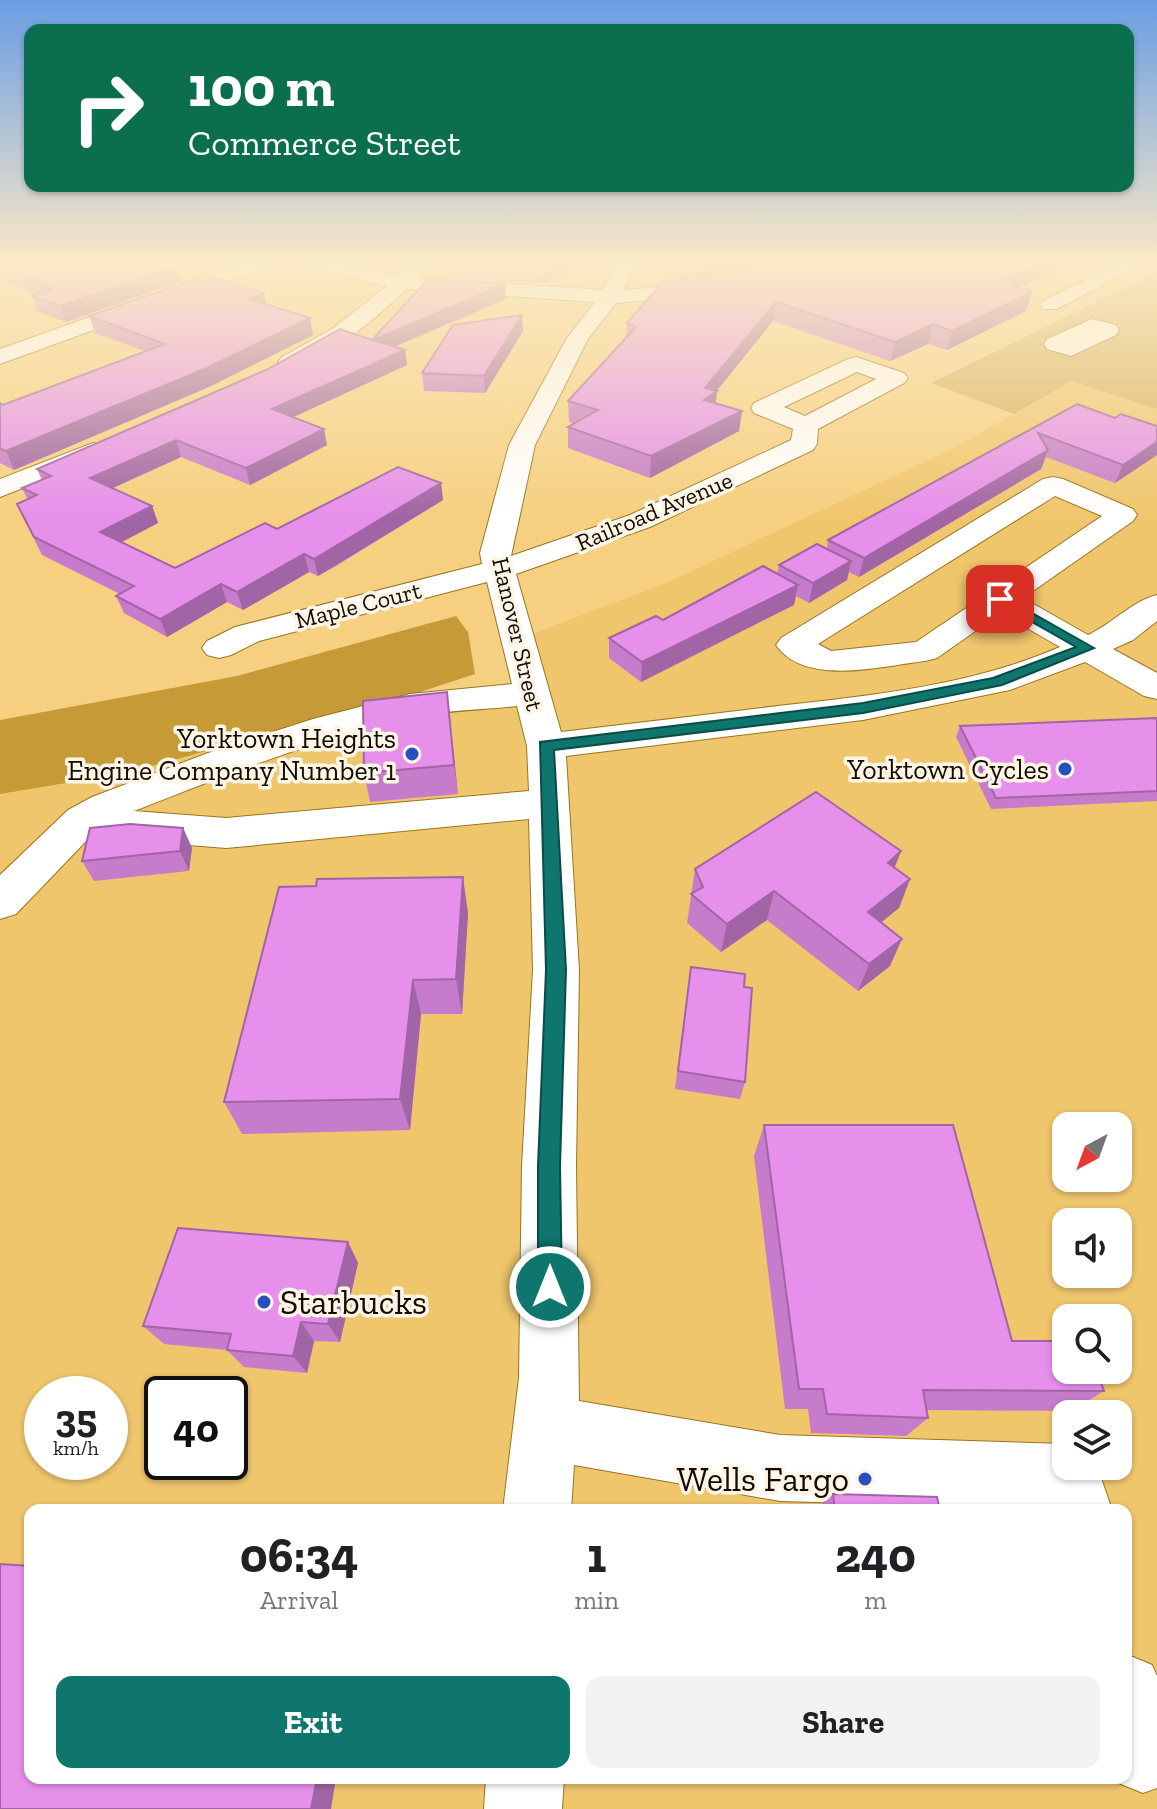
<!DOCTYPE html>
<html lang="en">
<head>
<meta charset="utf-8">
<style>
  :root { --surface:#fff; --page:#f2f2f2; --text:#202124; --muted:#757577; --accent:#0f766e }
  body { margin:0; font-family:"Zilla Slab",serif; background:var(--page); color:var(--text); height:100vh; display:flex; flex-direction:column; font-size:30px; white-space:nowrap }
  * { box-sizing:border-box; margin:0 }
  p { font-size:26px; color:var(--muted) }
  .icon { flex:none; width:44px; height:44px; fill:none; stroke:currentColor; stroke-width:2; stroke-linecap:round; stroke-linejoin:round }
  .map { position:relative; flex:1; overflow:hidden }
  .side { position:absolute; left:24px; top:1504px; width:1108px; height:280px; display:flex; flex-direction:column; background:var(--surface); border-radius:16px; box-shadow:0 2px 6px #0004 }
  .side>* { flex:none }
  .hud { position:absolute; left:24px; top:24px; width:1110px; height:168px; border-radius:16px; box-shadow:0 2px 6px #0004; background:#0b6e4f; color:#fff; overflow:hidden }
  .needle { width:52px; rotate:221deg }
  .buttons { position:absolute; left:1052px; top:1112px; display:grid; gap:16px }
  .buttons a { display:grid; place-items:center; width:80px; height:80px; border-radius:16px; background:var(--surface); box-shadow:0 2px 6px #0004; font-size:40px }
  .speed { position:absolute; left:24px; top:1376px; display:flex; gap:16px; font-size:40px; font-weight:700; text-align:center }
  .speed>* { display:grid; place-content:center; width:104px; height:104px; border-radius:50%; background:var(--surface); box-shadow:0 2px 6px #0004; line-height:1 }
  .speed small { font-size:20px; font-weight:400 }
  .speed .limit { border:4px solid #111; border-radius:12px; background:#fff; color:#111 }
  .pin { position:absolute; display:grid; place-items:center; width:68px; height:68px; color:#fff; margin:-34px; border-radius:16px; box-shadow:0 4px 12px #0006 }
  .me { position:absolute; width:88px; margin:-44px; rotate:0deg; stroke-linejoin:round; filter:drop-shadow(0 0 6px #0008) }
  .turn { display:flex; align-items:center; gap:28px; height:168px; padding:0 32px; font-size:36px }
  .turn .icon { width:104px; height:104px; stroke-width:2.5 }
  .turn b { display:block; font-size:56px; line-height:68px }
  .eta { display:flex; justify-content:space-evenly; align-items:center; height:136px; text-align:center }
  .eta b { font-size:48px; font-weight:700; line-height:56px }
  .button { display:flex; gap:16px; margin-top:auto; padding:16px 32px }
  .button a { flex:1; height:92px; border-radius:16px; background:var(--accent); color:#fff; font-size:32px; font-weight:700; line-height:92px; text-align:center }
  .button a+a { background:var(--page); color:var(--text) }
  .map>svg:first-child { display:block }
  .built { fill:#f0c66d; fill-rule:evenodd }
  .green { fill:#d7b05d }
  .forest { fill:#c69b37 }
  .lines { fill:none; stroke-linecap:round; stroke-linejoin:round }
  .minor-casing { stroke:#98751e; stroke-width:2 }
  .minor { fill:#fff; fill-rule:evenodd }
  .wall { fill:#c67ccb }
  .shaded-wall { fill:#a165a5 }
  .building { fill:#e690ec; stroke:#a165a5; stroke-width:2 }
  .route { fill:#0f766e; stroke:#0a4d48; stroke-width:2 }
  .poi-dot { fill:#2650be; stroke:#fdf6e6; stroke-width:3 }
  .labels { text-anchor:middle; dominant-baseline:central; stroke-width:7; stroke-linejoin:round; paint-order:stroke }
  .far-street-label { font-size:24px; fill:#140a00; stroke:#fdf6e6 }
  .poi-label { font-size:28px; fill:#140a00; stroke:#fdf6e6; text-anchor:end }
  .near-poi-label { font-size:34px; fill:#140a00; stroke:#fdf6e6; text-anchor:start }
</style>
</head>
<body>
<div class="map">
<svg width="1157" height="1809" viewBox="0 0 1157 1809">
  <rect width="100%" height="100%" fill="#f6d080"/>
  <!-- built -->
  <path class="built" d="M1072,381L1157,409V1809H0V765L527,681L516,640L666,583L950,450ZM1066,1126H1118V1178H1066ZM1066,1222H1118V1274H1066ZM1066,1318H1118V1370H1066ZM42,1394H110V1462H42ZM162,1394H230V1462H162ZM1066,1414H1118V1466H1066ZM30,1510H1126V1778H30Z"/>
  <!-- green -->
  <path class="green" d="M1157,272V409L1072,381L1014,414L931,383Z"/>
  <!-- forest -->
  <path class="forest" d="M456,616L468,632L475,674L408,696L126,773L0,794V720L237,676Z"/>
  <g class="lines">
    <!-- minor casing -->
    <g class="minor-casing">
      <g id="minor">
        <path d="M238,264H267L264,268L0,364V349Z"/>
        <path d="M309,264H345L397,276L407,265L418,264L424,269L417,278L603,290L615,264H635L623,290L710,283L720,289L710,295L616,303L588,339L535,445L511,556L630,515L791,440L793,429L754,413L751,408L754,403L848,359L856,357L904,373L908,378L904,383L818,429L817,444L813,450L650,527L516,574L561,732C636,723 711,714 786,705C878,695 975,684 1060,647L1001,613L937,658L925,661C882,666 805,687 776,645L781,638L1043,479L1053,477L1063,479L1133,509L1137,515L1133,521L1023,598L1088,635C1112,624 1132,601 1157,595V621L1133,640L1113,649L1157,673V699L1144,696L1085,662L1010,690L863,720L566,756L579,970L576,1166L579,1401L780,1435L1066,1444V1466H1097L1112,1510L780,1501L574,1465L571,1510H503L519,1378L522,1166L533,970L529,819L226,848L90,837L16,914L0,919V875L68,810L92,797L208,753L313,719L410,694L512,684L487,582L259,641L231,655L219,658L207,655L202,648L207,641L235,627L482,564L480,553L509,445L567,338L595,302L406,289C384,311 313,375 282,367L278,362L282,357L332,329L387,286L312,268ZM857,372L876,379L805,416L784,407ZM1055,496L1102,516L916,642L831,651L818,644ZM517,706L527,746L529,791L226,818L134,811C223,776 313,740 407,718C443,710 481,710 517,706Z"/>
        <path d="M1118,264H1143L1057,309H1043L1040,305L1043,301Z"/>
        <path d="M1092,319L1116,325L1119,330L1116,335L1071,356L1047,349L1044,344L1047,339Z"/>
        <path d="M93,443L102,445L106,451L102,457L0,497V479Z"/>
        <path d="M1126,1654L1152,1665L1157,1676V1788L1143,1793L1116,1782L1114,1778H1126Z"/>
        <path d="M486,1778H564L562,1809H484Z"/>
      </g>
    </g>
    <!-- minor -->
    <use href="#minor" class="minor"/>
  </g>
  <!-- wall -->
  <g class="wall">
    <path d="M0,264L177,266L181,281L66,322L38,312L32,296L38,294L0,280Z"/>
    <path d="M443,264H586L543,283L444,277Z"/>
    <path d="M666,264H794L772,268L798,264H1064L1062,270L1018,288L1032,292L1026,311L947,350L928,344L890,361L773,321L716,391V403L742,411L739,431L650,478L568,448V427L575,424L569,422L568,401L626,338L627,323L664,283Z"/>
    <path d="M506,299L394,347L405,350L407,365L293,417L327,445L250,485L181,457L113,488L152,506L158,523L121,542L175,568L277,529L441,483L443,500L336,566L318,576L309,572L243,610L227,602L167,637L124,613L116,596L120,594L42,555L17,504L28,500L22,488L42,480L37,469L372,340Z"/>
    <path d="M266,304L313,335L211,386L14,470L0,463V403L3,405L145,351L95,333L89,316Z"/>
    <path d="M523,331L485,393L424,391L422,373Z"/>
    <path d="M1077,404L1115,418L1157,426V455L1115,483L1046,457L1041,469L859,577L849,572L847,580L809,603L796,596L794,605L641,682L609,658V638L663,620L777,574L779,565L827,548L828,540Z"/>
    <path d="M447,692L458,794L370,802L364,773Z"/>
    <path d="M1157,718V801L991,809L956,737L960,726Z"/>
    <path d="M183,828L192,848L189,871L94,881L82,861Z"/>
    <path d="M895,868L910,879L899,908L881,922L890,966L858,991L767,920L721,952L687,923L695,869Z"/>
    <path d="M468,913L462,1014H421L410,1130L242,1134L224,1102Z"/>
    <path d="M688,986L744,987L745,1082L740,1099L675,1089Z"/>
    <path d="M764,1125L1012,1341L1104,1391L1071,1411L927,1410L928,1418L906,1436L811,1433L808,1409H785L754,1156Z"/>
    <path d="M348,1242L358,1263L340,1342L314,1341L307,1373L244,1367L227,1350L164,1344L143,1326Z"/>
    <path d="M833,1494L940,1510H820V1505Z"/>
  </g>
  <!-- shaded-wall -->
  <g class="shaded-wall">
    <path d="M552,264H586L543,283V268Z"/>
    <path d="M697,264H794L696,282Z"/>
    <path d="M1038,264H1064L1062,270L1013,290L1001,279Z"/>
    <path d="M177,266L181,281L66,322L60,306Z"/>
    <path d="M505,284L506,299L375,355L373,340Z"/>
    <path d="M1032,292L1026,311L947,350L952,331Z"/>
    <path d="M264,293L267,309L249,299Z"/>
    <path d="M776,302L773,321L715,393L717,391L715,412L702,421L705,388Z"/>
    <path d="M522,315L523,331L485,393L484,376Z"/>
    <path d="M310,318L313,335L211,386L14,470L6,451Z"/>
    <path d="M932,324L928,344L890,361L895,342Z"/>
    <path d="M405,350L407,365L276,425L272,409Z"/>
    <path d="M742,411L739,431L650,478L651,456Z"/>
    <path d="M324,429L327,445L250,485L246,468Z"/>
    <path d="M176,440L181,457L97,495L90,478Z"/>
    <path d="M1157,442V455L1115,483L1123,465Z"/>
    <path d="M1048,450L1041,469L859,577L864,558Z"/>
    <path d="M441,483L443,500L318,576L314,559Z"/>
    <path d="M152,506L158,523L107,550L100,532Z"/>
    <path d="M304,554L309,572L243,610L237,592Z"/>
    <path d="M851,561L847,580L809,603L813,583Z"/>
    <path d="M221,584L227,602L167,637L160,619Z"/>
    <path d="M798,585L794,605L641,682L642,662Z"/>
    <path d="M447,692L450,721L458,794L454,765Z"/>
    <path d="M183,828L192,848L189,871L180,851Z"/>
    <path d="M901,851L890,880L888,863Z"/>
    <path d="M463,877L468,913L462,1014L456,979Z"/>
    <path d="M910,879L899,908L858,941L868,912Z"/>
    <path d="M774,891L767,920L721,952L727,924Z"/>
    <path d="M902,939L890,966L858,991L869,964Z"/>
    <path d="M413,980L421,1014L410,1130L400,1099Z"/>
    <path d="M348,1242L358,1263L340,1342L328,1324Z"/>
    <path d="M301,1322L314,1341L307,1373L293,1356Z"/>
    <path d="M317,1778H336L331,1809H311Z"/>
  </g>
  <!-- building -->
  <g class="building">
    <path d="M0,264H173L177,266L60,306L32,296L52,289L40,285L46,283L0,267Z"/>
    <path d="M479,264H552L543,268Z"/>
    <path d="M666,264H695L665,266Z"/>
    <path d="M798,264H1038L1001,279L1015,284L1010,286L1032,292L952,331L932,324L895,342L776,302L705,388L717,391L704,400L742,411L651,456L568,427L598,410L568,401L636,327L627,323L656,290L658,284Z"/>
    <path d="M207,275L264,293L249,299L310,318L207,368L6,451L0,449V403L3,405L165,344L89,316Z"/>
    <path d="M428,279L505,284L373,340L405,350L272,409L324,429L246,468L176,440L90,478L152,506L100,532L175,568L265,523L277,529L398,467L441,483L314,559L304,554L237,592L221,584L160,619L116,596L134,586L34,537L17,504L37,495L22,488L51,476L37,469L266,370L340,329L372,340Z"/>
    <path d="M522,315L484,376L422,373L453,325Z"/>
    <path d="M1077,404L1115,418L1121,414L1157,426V442L1123,465L1038,433L1048,450L864,558L828,540Z"/>
    <path d="M817,544L851,561L813,583L779,565Z"/>
    <path d="M763,566L798,585L642,662L609,638L656,616L663,620Z"/>
    <path d="M447,692L454,765L364,773L363,701Z"/>
    <path d="M1157,718V791L996,798L960,726Z"/>
    <path d="M816,792L901,851L888,863L910,879L868,912L902,939L869,964L774,891L727,924L691,894L703,887L695,869Z"/>
    <path d="M130,824L183,828L180,851L82,861L90,828Z"/>
    <path d="M463,877L456,979L413,980L400,1099L224,1102L279,887L316,886L317,879Z"/>
    <path d="M691,967L745,974L744,987L752,988L745,1082L678,1071Z"/>
    <path d="M764,1125H953L1012,1341H1066V1370H1097L1104,1391L923,1390L928,1418L827,1414L823,1389H799Z"/>
    <path d="M178,1228L348,1242L328,1324L301,1322L293,1356L227,1350L231,1334L143,1326Z"/>
    <path d="M833,1494L937,1497L940,1510H835Z"/>
    <path d="M0,1564L30,1566V1778H317L311,1809H0Z"/>
  </g>
  <!-- sky -->
  <linearGradient id="sky" x2="0" y2="1"><stop stop-color="#6b9de4"/><stop offset="0.51" stop-color="#fbeac6"/><stop offset="1" stop-color="#fbeac6" stop-opacity="0"/></linearGradient>
  <rect width="1157" height="517" fill="url(#sky)"/>
  <!-- route -->
  <path class="route" d="M1000,595L1094,648L1002,685L863,713L554,750L566,970L560,1166L562,1287L558,1296L550,1299L541,1296L538,1287V1166L546,970L540,742L863,703L993,678L1076,647L995,601L994,599Z"/>
  <!-- markers -->
  <g class="poi-dot">
    <circle cx="412" cy="754" r="8"/>
    <circle cx="1065" cy="769" r="8"/>
    <circle cx="264" cy="1302" r="8"/>
    <circle cx="865" cy="1479" r="8"/>
  </g>
  <g class="labels">
    <!-- far-street labels -->
    <g class="far-street-label">
      <text transform="translate(654 511) rotate(-23)">Railroad Avenue</text>
      <text transform="translate(358 605) rotate(-14)">Maple Court</text>
      <text transform="translate(518 634) rotate(77)">Hanover Street</text>
    </g>
    <!-- poi labels -->
    <g class="poi-label">
      <text x="396" y="738">Yorktown Heights<tspan x="396" dy="32">Engine Company Number 1</tspan></text>
      <text x="1049" y="769">Yorktown Cycles</text>
    </g>
    <!-- near-poi labels -->
    <g class="near-poi-label">
      <text x="280" y="1302">Starbucks</text>
      <text x="849" y="1479" text-anchor="end">Wells Fargo</text>
    </g>
  </g>
</svg>
<div class="buttons">
<a><svg class="needle" viewBox="-14 -14 28 28"><path d="M0-13l5 13h-10z" fill="#e53935"/><path d="M0 13l5-13h-10z" fill="#757577"/></svg></a>
<a><svg class="icon" aria-label="sound" viewBox="0 0 24 24"><path d="M4 9h4l5-4v14l-5-4H4zM17 9q2 3 0 6"/></svg></a>
<a><svg class="icon" aria-label="search" viewBox="0 0 24 24"><circle cx="10" cy="10" r="6"/><path d="M15 15l6 6"/></svg></a>
<a><svg class="icon" aria-label="layers" viewBox="0 0 24 24"><path d="M12 4l9 5-9 5-9-5zM3 14l9 5 9-5"/></svg></a>
</div>
<div class="speed"><div>35<small>km/h</small></div><div class="limit">40</div></div>
<div class="pin" style="left:1000px;top:599px;background:#d93025"><svg class="icon" aria-label="arrive" viewBox="0 0 24 24"><path d="M6 21V4h12l-3 4 3 4H6"/></svg></div>
<svg class="me" style="left:550px;top:1287px" viewBox="-20 -20 40 40"><circle r="17" fill="#0f766e" stroke="#fff" stroke-width="3"/><path d="M0-11L8 9 0 5-8 9z" fill="#fff"/></svg>
<div class="hud">
<div class="turn"><svg class="icon" aria-label="right" viewBox="0 0 24 24"><path d="M7 20v-9h11M14 6l5 5-5 5"/></svg><div><b>100 m</b>Commerce Street</div></div>
</div>
<section class="side">
<div class="eta">
<div><b>06:34</b><p>Arrival</p></div>
<div><b>1</b><p>min</p></div>
<div><b>240</b><p>m</p></div>
</div>
<div class="button"><a>Exit</a><a>Share</a></div>
</section>
</div>
</body>
</html>
